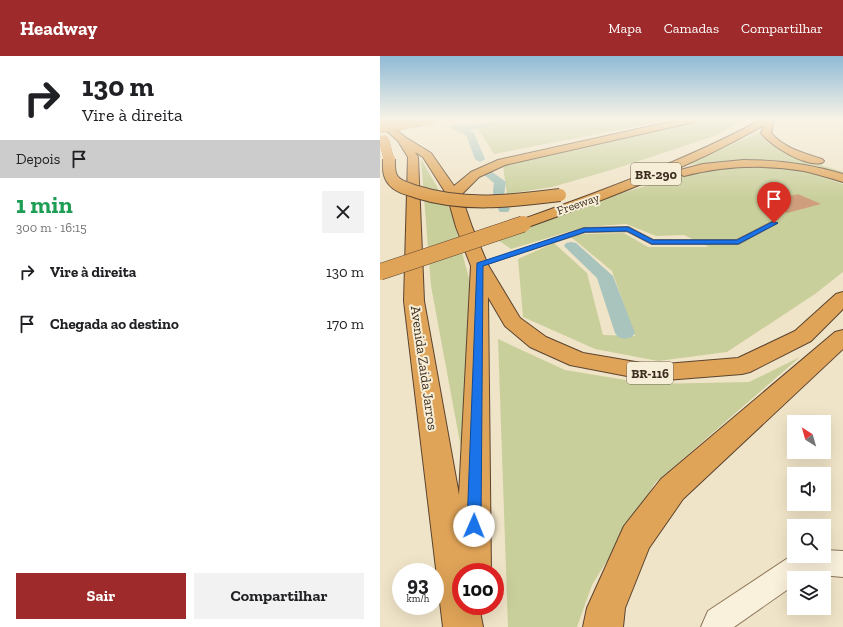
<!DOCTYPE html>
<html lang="pt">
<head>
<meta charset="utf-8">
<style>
  :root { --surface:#fff; --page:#f2f2f2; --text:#202124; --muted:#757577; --accent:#9e2a2b }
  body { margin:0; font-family:"Zilla Slab",serif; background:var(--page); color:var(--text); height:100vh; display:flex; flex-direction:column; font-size:15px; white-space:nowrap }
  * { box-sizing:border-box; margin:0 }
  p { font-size:13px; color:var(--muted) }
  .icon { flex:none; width:22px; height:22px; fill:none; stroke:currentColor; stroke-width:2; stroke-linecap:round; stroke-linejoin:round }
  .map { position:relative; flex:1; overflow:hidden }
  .details { display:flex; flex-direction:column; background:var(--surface); width:380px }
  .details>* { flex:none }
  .banner { background:#fff; color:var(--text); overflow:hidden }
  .needle { width:26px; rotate:323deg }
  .buttons { position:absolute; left:407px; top:359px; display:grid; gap:8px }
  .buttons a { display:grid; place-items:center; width:44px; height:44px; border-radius:0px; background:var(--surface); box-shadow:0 4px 16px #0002; font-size:20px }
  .speed { position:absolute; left:12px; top:507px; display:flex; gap:8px; font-size:20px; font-weight:700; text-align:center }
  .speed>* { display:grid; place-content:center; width:52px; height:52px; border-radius:50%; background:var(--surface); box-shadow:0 4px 16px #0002; line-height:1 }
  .speed small { font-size:10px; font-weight:400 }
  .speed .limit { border:6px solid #d22; background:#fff; color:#111 }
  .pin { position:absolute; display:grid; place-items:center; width:34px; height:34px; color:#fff; margin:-41px -17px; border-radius:50% 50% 50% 0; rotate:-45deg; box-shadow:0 0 4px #0007 }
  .pin .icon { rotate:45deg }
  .me { position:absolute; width:44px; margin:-22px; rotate:1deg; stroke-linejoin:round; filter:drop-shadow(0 0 3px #0008) }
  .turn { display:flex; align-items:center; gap:14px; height:84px; padding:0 16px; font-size:18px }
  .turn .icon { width:52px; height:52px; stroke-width:2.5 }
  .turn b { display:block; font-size:28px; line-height:34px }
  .then { display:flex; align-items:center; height:38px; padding:0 16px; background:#0003; gap:8px; font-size:15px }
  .round { display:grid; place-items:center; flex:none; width:42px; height:42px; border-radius:0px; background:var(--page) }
  .head { display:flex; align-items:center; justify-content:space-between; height:68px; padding:0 16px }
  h1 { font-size:24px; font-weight:700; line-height:30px; color:#1e9e55 }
  .primary-button { display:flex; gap:8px; margin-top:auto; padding:8px 16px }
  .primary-button a { flex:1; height:46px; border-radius:0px; background:var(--accent); color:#fff; font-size:16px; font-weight:700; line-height:46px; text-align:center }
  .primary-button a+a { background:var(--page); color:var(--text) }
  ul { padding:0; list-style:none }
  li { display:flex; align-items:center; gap:12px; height:52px; padding:0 16px }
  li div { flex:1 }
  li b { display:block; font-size:15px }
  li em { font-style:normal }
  header { display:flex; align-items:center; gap:24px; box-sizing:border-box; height:56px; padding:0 20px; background:var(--accent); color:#fff }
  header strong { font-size:19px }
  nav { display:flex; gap:22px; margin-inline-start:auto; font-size:14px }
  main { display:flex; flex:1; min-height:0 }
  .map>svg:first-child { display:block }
  .green { fill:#c9cf9b }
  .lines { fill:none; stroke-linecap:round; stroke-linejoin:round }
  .canal { fill:#a9c4bc; fill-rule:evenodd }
  .building { fill:#cf9f7d }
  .lane-casing { stroke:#8d765c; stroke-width:2 }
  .street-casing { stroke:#8d765c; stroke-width:2 }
  .highway-casing { stroke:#5b4430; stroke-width:2 }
  .lane { fill:#faf1dc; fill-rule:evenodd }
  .street { fill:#faf1dc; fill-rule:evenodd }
  .highway { fill:#e0a458; fill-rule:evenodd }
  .highway-bridge-far2-casing { stroke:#5b4430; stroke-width:10; stroke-linecap:butt }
  .highway-bridge-far1-casing { stroke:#5b4430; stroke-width:14; stroke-linecap:butt }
  .highway-bridge-casing { stroke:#5b4430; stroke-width:17; stroke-linecap:butt }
  .highway-bridge-far2 { stroke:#e0a458; stroke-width:10 }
  .highway-bridge-far1 { stroke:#e0a458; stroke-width:12 }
  .highway-bridge { stroke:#e0a458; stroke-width:16 }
  .route { fill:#1a73e8; stroke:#114b97 }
  .labels { text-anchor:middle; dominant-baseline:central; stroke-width:4; stroke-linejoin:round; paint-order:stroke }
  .far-street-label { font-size:12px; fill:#3d2e20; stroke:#f7eed8 }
  .shield { fill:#f7eed8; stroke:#756857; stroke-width:1 }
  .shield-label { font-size:13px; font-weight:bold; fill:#3d2e20 }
  .street-label { font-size:14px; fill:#3d2e20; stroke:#f7eed8 }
</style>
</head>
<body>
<header>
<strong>Headway</strong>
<nav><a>Mapa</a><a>Camadas</a><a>Compartilhar</a></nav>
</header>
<main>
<section class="details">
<div class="banner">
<div class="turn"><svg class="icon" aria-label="right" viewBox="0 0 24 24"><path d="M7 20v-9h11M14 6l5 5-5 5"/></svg><div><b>130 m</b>Vire à direita</div></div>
<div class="then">Depois<svg class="icon" aria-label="arrive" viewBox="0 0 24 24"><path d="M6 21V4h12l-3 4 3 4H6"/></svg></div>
</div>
<div class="head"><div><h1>1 min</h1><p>300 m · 16:15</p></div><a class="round"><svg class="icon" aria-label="close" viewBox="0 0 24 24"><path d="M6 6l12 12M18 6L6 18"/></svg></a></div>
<ul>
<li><svg class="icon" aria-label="right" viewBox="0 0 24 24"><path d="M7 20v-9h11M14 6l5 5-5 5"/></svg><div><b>Vire à direita</b></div><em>130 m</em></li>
<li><svg class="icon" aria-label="arrive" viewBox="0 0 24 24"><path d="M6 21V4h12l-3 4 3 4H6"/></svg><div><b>Chegada ao destino</b></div><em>170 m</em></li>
</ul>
<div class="primary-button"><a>Sair</a><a>Compartilhar</a></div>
</section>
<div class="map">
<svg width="463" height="571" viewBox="0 0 463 571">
  <rect width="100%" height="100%" fill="#f0e4c8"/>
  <!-- green -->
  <g class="green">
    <path d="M150,63H289L260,70L114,98L98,73Z"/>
    <path d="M324,63H366L332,81L231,114L172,131L127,138L123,110Z"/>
    <path d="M379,76L390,88L415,101L463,116V117L412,108L367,105L306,109Z"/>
    <path d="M41,103L71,155L91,230L83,403L51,230Z"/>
    <path d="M356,110L390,111L424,115L463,128V216L435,238L347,296L278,305L215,293L143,261L138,203L174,187L207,217L223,279L255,280L232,215L191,181L205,178L244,177L268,191H329L304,179L276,180L246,168L204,171L131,193L115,182L239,138L318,114Z"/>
    <path d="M118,283L185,314L270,328L369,326L420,301L275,427L212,529L197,571H128Z"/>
  </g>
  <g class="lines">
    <!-- canal -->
    <g class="canal">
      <path d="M128,63H145L141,65L89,74L94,77L105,103L100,106L95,103L86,79L69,71L73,69H93Z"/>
      <path d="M107,114L111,115L126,126L124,139L130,153L128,156H120C113,146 112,138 114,127L102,117Z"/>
      <path d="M191,186L196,187L233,220L255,277L252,281L245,283L238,281L235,277L217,222L184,190L186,187Z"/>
    </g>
  </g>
  <!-- building -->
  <path class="building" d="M418,138L441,148L407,157L385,146Z"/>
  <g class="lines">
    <!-- lane casing -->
    <g class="lane-casing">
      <path id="lane" d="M392,166L397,167L358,188H272L247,175L205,176L101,210L99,211L96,209L204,172L248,171L273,184H357Z"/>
    </g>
    <!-- street casing -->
    <g class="street-casing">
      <path id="street" d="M444,494L463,495V521L430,518L425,522H414V529L354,571H321L328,555L414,498V500H444Z"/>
    </g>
    <!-- highway casing -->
    <g class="highway-casing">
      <g id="highway">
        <path d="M0,63H3L25,81L51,97L74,130L91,116L118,104L303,63H318L314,66L125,109L99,121L81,139L92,171L108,209L140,262L166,281L203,297L273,309L358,302L415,275L456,238L463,236V253L431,285L370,316L362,318L273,325L190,309L150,291L125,270L108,241L111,516H81V550H99L103,571H63L24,245L28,101L18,85L0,69ZM35,96L43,101L67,139L76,171L91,210L79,439L44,245L38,101Z"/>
        <path d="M383,63H394L391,77C404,92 423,97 442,103L444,105L442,107C425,111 391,90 381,77L384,69C309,112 229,142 148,171L143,172L138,171L136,168L138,165C222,135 304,105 383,63Z"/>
        <path d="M363,104C398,104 430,108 463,118V126C450,122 437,118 424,115C384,108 344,110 304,120L300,118L298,116L300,114L323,108Z"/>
        <path d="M463,274V293L303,443L269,492L245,552L243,571H203L207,552L244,470L281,423L455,276Z"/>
      </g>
    </g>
    <!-- lane -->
    <use href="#lane" class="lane"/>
    <!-- street -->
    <use href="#street" class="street"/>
    <!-- highway -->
    <use href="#highway" class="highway"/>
    <!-- highway-bridge-far2 casing -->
    <g class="highway-bridge-far2-casing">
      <g id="highway-bridge-far2">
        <path d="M0,72L52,63"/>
        <path d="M4,84L9,104"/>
      </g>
    </g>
    <!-- highway-bridge-far1 casing -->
    <g class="highway-bridge-far1-casing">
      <path id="highway-bridge-far1" d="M9,103C9,110 8,118 13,124C18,131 29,133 37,136C84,151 132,145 180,139"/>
    </g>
    <!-- highway-bridge casing -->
    <g class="highway-bridge-casing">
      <path id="highway-bridge" d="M0,216L143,168"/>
    </g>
    <!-- highway-bridge-far2 -->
    <use href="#highway-bridge-far2" class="highway-bridge-far2"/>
    <!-- highway-bridge-far1 -->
    <use href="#highway-bridge-far1" class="highway-bridge-far1"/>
    <!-- highway-bridge -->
    <use href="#highway-bridge" class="highway-bridge"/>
  </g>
  <!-- sky -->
  <linearGradient id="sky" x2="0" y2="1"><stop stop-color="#8fbad6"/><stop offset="0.44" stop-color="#f8f3e6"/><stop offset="1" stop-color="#f8f3e6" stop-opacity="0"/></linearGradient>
  <rect width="463" height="143" fill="url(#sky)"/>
  <!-- route -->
  <path class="route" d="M392,166L398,167L358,188H272L247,175L205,176L103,210L101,470L99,475L94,476L89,475L87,470L97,207L204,172L248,171L273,184H357Z"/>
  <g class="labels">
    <!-- far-street labels -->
    <g class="far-street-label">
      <text transform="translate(198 148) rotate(-19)">Freeway</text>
    </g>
    <!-- shield labels -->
    <g class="shield">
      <rect x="251" y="107" width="50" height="22" rx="3"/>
      <rect x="247" y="306" width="46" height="22" rx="3"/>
    </g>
    <g class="shield-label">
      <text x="276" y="118">BR-290</text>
      <text x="270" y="317">BR-116</text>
    </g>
    <!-- street labels -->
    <g class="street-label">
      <text transform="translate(44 312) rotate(82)">Avenida Zaida Jarros</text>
    </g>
  </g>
</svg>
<div class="buttons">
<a><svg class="needle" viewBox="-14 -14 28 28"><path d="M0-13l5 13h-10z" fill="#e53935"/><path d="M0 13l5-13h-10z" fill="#757577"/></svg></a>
<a><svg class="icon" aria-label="sound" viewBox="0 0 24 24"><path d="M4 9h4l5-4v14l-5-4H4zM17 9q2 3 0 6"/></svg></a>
<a><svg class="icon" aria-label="search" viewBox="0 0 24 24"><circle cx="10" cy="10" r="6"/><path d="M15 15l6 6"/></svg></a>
<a><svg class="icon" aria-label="layers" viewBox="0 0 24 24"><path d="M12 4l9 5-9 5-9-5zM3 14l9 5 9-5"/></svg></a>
</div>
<div class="speed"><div>93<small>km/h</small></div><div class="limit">100</div></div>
<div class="pin" style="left:394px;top:167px;background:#d93025"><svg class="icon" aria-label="arrive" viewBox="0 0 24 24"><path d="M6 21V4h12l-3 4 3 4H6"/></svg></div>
<svg class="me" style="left:94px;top:470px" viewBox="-20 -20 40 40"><circle r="19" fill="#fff"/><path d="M0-13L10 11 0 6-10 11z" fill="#1a73e8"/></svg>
</div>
</main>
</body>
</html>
